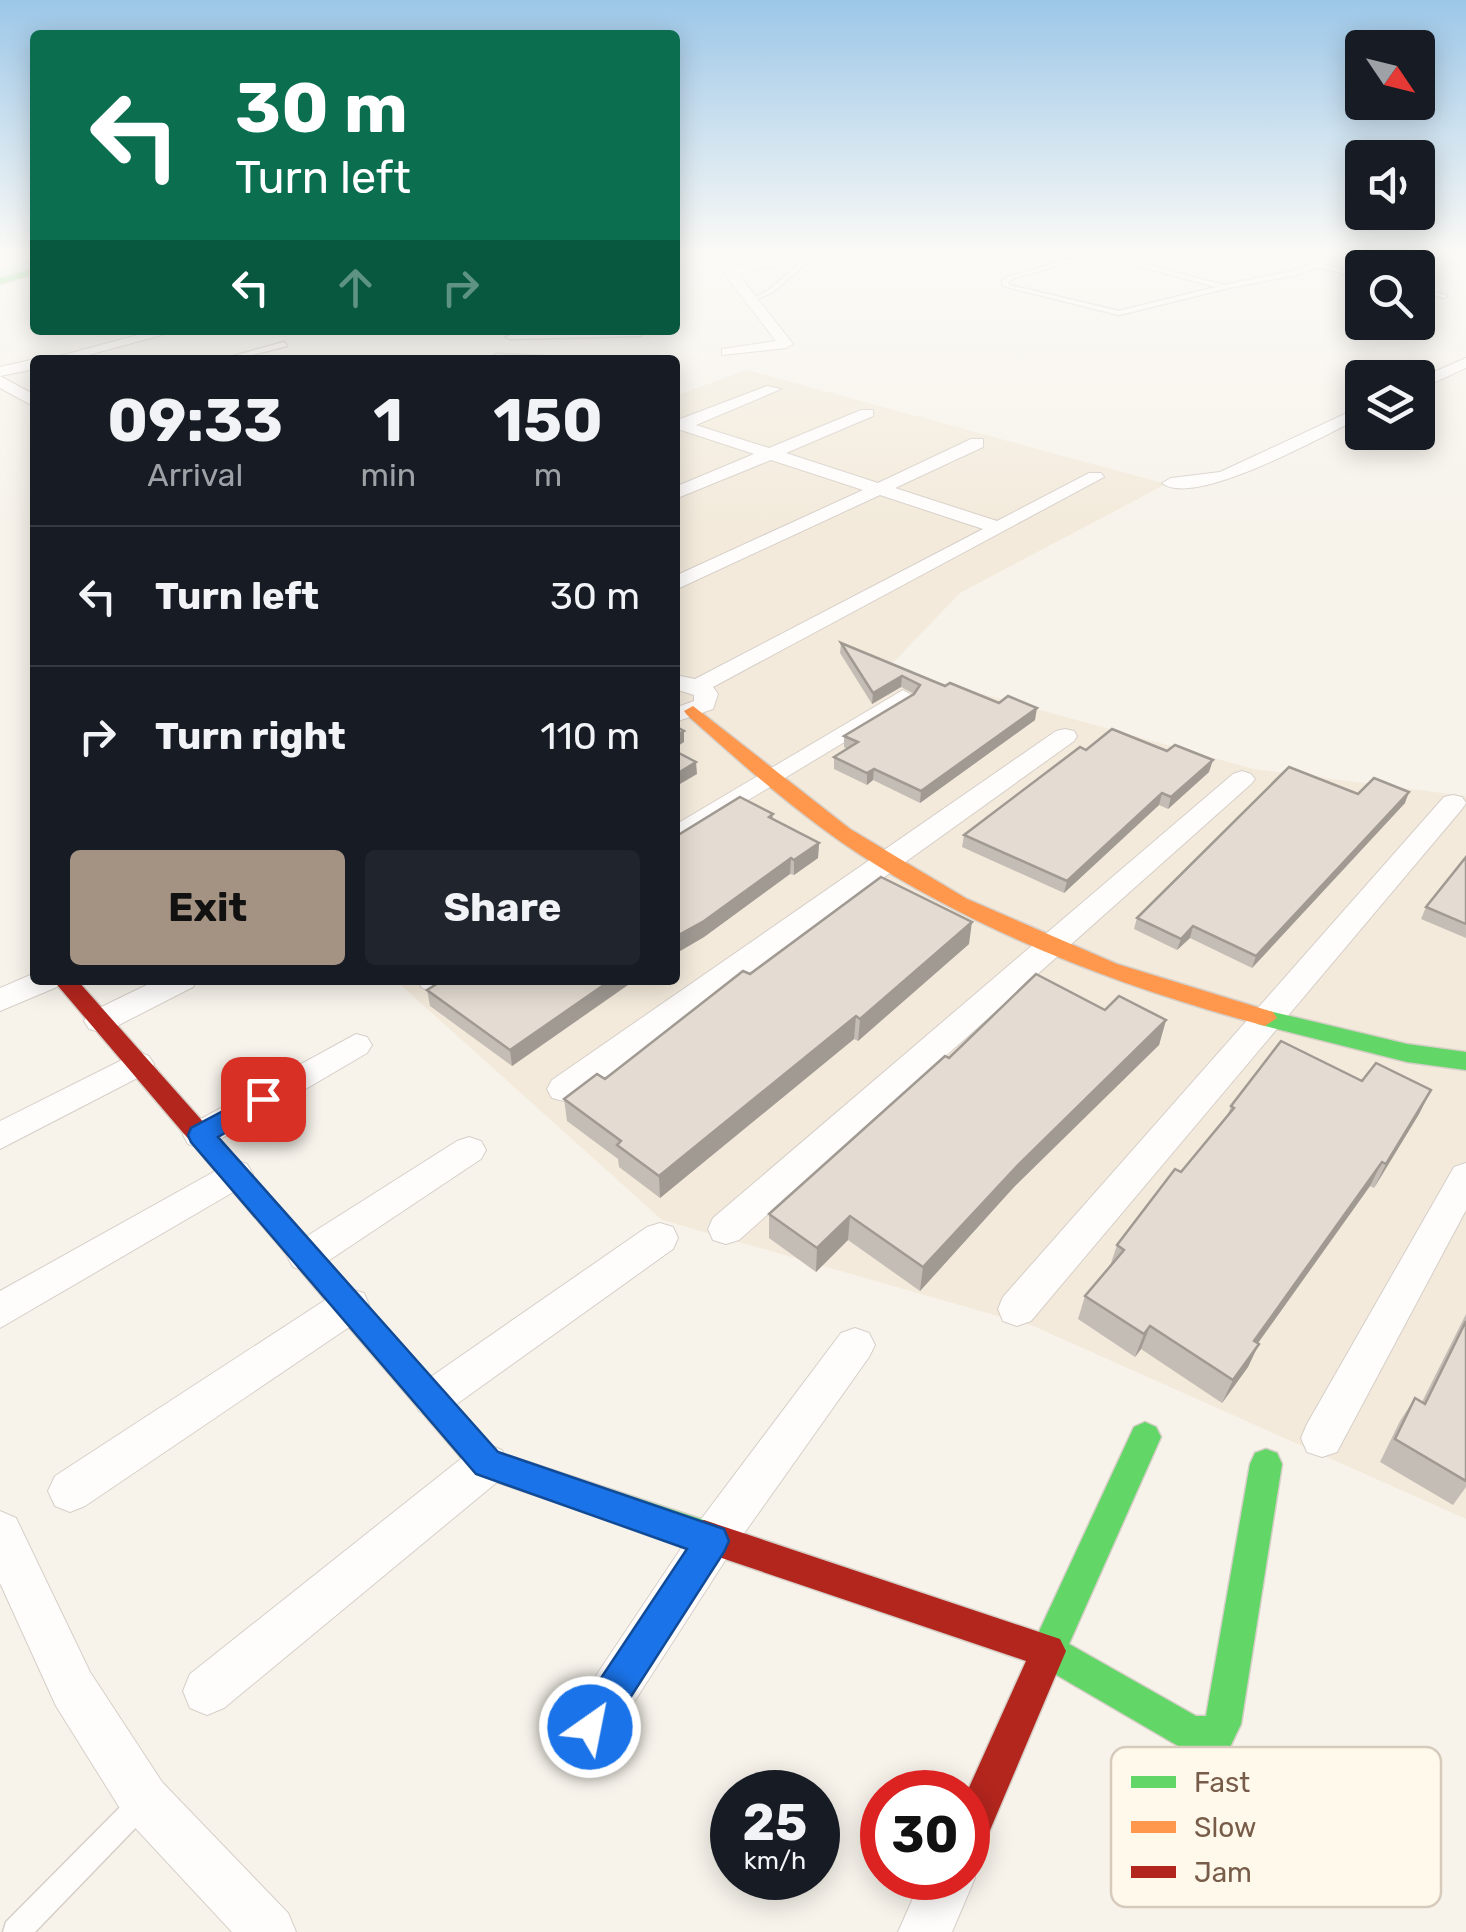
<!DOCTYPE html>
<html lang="en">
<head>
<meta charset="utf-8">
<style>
  :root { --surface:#171b24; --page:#20242c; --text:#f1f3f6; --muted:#9ea1a6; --line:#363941; --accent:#a49282 }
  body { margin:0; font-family:Rubik,sans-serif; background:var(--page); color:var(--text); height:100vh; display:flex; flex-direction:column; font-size:38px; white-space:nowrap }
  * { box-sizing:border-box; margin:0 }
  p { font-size:32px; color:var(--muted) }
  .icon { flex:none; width:55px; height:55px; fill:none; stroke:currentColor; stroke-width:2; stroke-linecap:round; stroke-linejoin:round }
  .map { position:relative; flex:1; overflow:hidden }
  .drawer { position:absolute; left:30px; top:355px; width:650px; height:630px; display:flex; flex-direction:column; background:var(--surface); border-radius:10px; box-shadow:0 5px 25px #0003 }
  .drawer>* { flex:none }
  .guide { position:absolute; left:30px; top:30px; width:650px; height:305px; border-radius:10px; box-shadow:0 5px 25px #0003; background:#0b6e4f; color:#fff; overflow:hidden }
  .needle { width:65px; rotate:125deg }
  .buttons { position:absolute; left:1345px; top:30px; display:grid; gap:20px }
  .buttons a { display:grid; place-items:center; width:90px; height:90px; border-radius:10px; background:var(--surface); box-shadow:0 5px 25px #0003; font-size:50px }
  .speed { position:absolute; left:710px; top:1770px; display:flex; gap:20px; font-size:50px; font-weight:700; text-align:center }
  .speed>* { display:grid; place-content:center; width:130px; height:130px; border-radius:50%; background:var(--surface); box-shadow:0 5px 25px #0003; line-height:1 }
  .speed small { font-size:25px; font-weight:400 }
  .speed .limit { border:15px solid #d22; background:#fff; color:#111 }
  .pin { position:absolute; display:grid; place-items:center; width:85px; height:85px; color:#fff; margin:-42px; border-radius:20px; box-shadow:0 5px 15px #0006 }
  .me { position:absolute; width:110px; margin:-55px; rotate:33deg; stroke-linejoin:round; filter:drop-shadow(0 0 8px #0008) }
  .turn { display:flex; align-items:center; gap:35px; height:210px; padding:0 40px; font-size:45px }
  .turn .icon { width:130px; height:130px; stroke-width:2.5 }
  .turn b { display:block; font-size:70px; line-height:85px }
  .lanes { display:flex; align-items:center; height:95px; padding:0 40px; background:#0003; justify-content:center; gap:50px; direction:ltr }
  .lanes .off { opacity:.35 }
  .eta { display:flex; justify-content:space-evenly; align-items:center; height:170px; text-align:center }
  .eta b { font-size:60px; font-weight:700; line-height:70px }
  .action { display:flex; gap:20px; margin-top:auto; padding:20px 40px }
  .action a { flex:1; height:115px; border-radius:10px; background:var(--accent); color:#111; font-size:40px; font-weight:700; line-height:115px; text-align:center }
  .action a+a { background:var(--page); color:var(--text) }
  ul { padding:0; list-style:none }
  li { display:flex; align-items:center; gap:30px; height:140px; padding:0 40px; border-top:2px solid var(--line) }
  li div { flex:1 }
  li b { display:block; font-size:38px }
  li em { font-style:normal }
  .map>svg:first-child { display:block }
  .residential { fill:#f3eadb }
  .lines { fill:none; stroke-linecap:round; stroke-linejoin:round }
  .canal { fill:#cbe4e9; fill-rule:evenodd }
  .lane-casing { stroke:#d6cfc8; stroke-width:3 }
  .street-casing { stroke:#d6cfc8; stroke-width:2 }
  .fast-casing { stroke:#d6cfc7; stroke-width:3 }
  .slow-casing { stroke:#d6cfc7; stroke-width:3 }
  .jam-casing { stroke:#d6cfc7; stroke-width:3 }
  .lane { fill:#fefdfc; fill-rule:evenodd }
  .street { fill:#fefdfc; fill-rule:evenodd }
  .fast { fill:#63d668; fill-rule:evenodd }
  .slow { fill:#ff974d; fill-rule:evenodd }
  .jam { fill:#b3261e; fill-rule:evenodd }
  .wall { fill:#c4bdb5 }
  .shaded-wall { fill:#a09a93 }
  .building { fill:#e4dcd2; stroke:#a09a93; stroke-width:2.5 }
  .route { fill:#1a73e8; stroke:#114b97; stroke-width:2.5 }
  .key { fill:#fff9ec; stroke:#d6cabb; stroke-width:2.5 }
  .key-label { font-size:28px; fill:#775d49 }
</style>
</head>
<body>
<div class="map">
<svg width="1466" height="1932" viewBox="0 0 1466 1932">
  <rect width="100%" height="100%" fill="#f7f3eb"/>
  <!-- residential -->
  <path class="residential" d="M747,370L1166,484L960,593L888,668L1254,769L1466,796V1519L1033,1326L662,1220L395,980H675V396Z"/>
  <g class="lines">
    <!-- canal -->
    <path class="canal" d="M35,260V268L0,277V268Z"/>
    <!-- lane casing -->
    <g class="lane-casing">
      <g id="lane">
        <path d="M35,255V259L0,268V264Z"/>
        <path d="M1086,255H1096L1014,278L1008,282L1009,285L1119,311L1216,287L1099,255H1109L1224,285L1293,271L1311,265L1275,255C1289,255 1303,263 1316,263C1327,263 1337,255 1349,255L1324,265L1362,274V278L1318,267L1295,275L1224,289L1119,315L1003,286L1002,281L1010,276Z"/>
        <path d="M1350,255H1362L1398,264L1395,266Z"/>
        <path d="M806,258L811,259L773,292L750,302V300L769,290Z"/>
        <path d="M1418,288L1446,295L1447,296L1444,298L1418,292Z"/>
        <path d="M638,332L641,336L510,339L506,337L510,335Z"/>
        <path d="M284,342L287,346L232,360H219Z"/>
        <path d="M496,354L584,358L588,360L493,358Z"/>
        <path d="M138,1794L147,1798L151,1807L147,1816L35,1932H3L6,1922L129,1798Z"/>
      </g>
    </g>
    <!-- street casing -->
    <g class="street-casing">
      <g id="street">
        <path d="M813,255H859L760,268L739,275L793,344L786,348L722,355V349L776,341L726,276V270L758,260Z"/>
        <path d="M156,330H180L70,360H45Z"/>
        <path d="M1466,358V368L1418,390V379Z"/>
        <path d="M35,359V369L0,376L35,395V407L0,388V367Z"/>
        <path d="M767,386L781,389L696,425L769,448L861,410H873V416L786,453L878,483L971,439H983V447L895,488L997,521L1089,473H1101L1104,477L713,687L718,694L713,709L675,722V708L694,701V695L675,689V675L695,679L983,529L880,495L675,590V576L863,490L771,460L675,499V487L754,454L681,430L675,432V421Z"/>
        <path d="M1362,406V417C1326,434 1195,509 1162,483L1171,478L1220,472Z"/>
        <path d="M903,690L915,697L911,702L675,844V825Z"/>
        <path d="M1065,729L1074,731L1077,736L1074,741L576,1098L564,1101L552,1098L547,1089L552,1080L1056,731Z"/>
        <path d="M1242,771L1251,774L1255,779L1251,784L739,1240L726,1244L713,1240L708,1229L713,1218L1233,774Z"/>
        <path d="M1453,795L1462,797L1466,803L1462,809L1031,1321L1017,1326L1003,1321L998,1309L1003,1297L1444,797Z"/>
        <path d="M35,973V980H61L57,987L0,1011V988Z"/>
        <path d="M157,980H197L193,987L111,1029L100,1032L89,1029L84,1021L89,1013Z"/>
        <path d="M450,980L446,987L433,991L422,988L418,981Z"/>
        <path d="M356,1034L367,1037L372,1045L367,1053L212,1144L200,1148L188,1144L183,1135L188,1126Z"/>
        <path d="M138,1052L149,1056L154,1064L149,1072L0,1149V1121Z"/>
        <path d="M469,1137L481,1141L486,1150L481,1159L319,1267L306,1271L293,1267L287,1256L293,1245L457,1141Z"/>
        <path d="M235,1160L247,1164L253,1174L247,1184L0,1328V1291Z"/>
        <path d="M1466,1163V1210L1337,1452L1322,1457L1307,1452L1301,1438L1307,1424L1454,1167Z"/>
        <path d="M660,1223L673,1227L678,1238L673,1249L447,1411L433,1417L419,1411L413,1398L419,1385L647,1227Z"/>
        <path d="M350,1289L364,1293L369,1305L364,1317L85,1506L70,1512L55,1506L48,1491L55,1476L336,1293Z"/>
        <path d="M855,1328L869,1333L875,1345L869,1357L728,1556L607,1744L590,1751L573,1744L566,1727L573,1710L696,1526L841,1333Z"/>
        <path d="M487,1444L502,1450L508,1464L502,1478L224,1708L207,1715L190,1708L183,1691L190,1674L472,1450Z"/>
        <path d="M0,1511L16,1518L90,1672L162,1782L288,1913L296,1932H232L126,1818L56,1706L0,1583Z"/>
        <path d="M968,1859L975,1878L952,1932H898L922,1878H968Z"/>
      </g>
    </g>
    <!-- fast casing -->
    <g class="fast-casing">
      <g id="fast">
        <path d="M35,268V274L0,284V278Z"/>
        <path d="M1265,1010L1407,1044L1466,1052V1070L1407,1062L1257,1024L1253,1018L1257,1012Z"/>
        <path d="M333,1276L343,1279L497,1452L716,1524L721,1536L716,1548L704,1552L476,1475L323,1297L319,1288L323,1279Z"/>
        <path d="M1145,1422L1156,1427L1161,1437L1069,1644L1196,1716H1206L1250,1464L1255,1453L1266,1449L1277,1453L1282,1464L1241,1724L1230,1747C1213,1754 1197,1754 1180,1747L1036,1663L1030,1651L1134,1427Z"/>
      </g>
    </g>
    <!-- slow casing -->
    <g class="slow-casing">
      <path id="slow" d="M693,706L850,829L967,899L1117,964L1273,1012L1277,1018L1265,1026C1122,987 984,935 859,854C797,813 742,764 687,715L684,711Z"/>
    </g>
    <!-- jam casing -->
    <g class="jam-casing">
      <g id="jam">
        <path d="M53,980H77L343,1279L347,1288L343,1297L333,1300L323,1297Z"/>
        <path d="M704,1520L1060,1639L1066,1651L982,1849L968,1854L967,1792L1026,1661L692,1548L687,1536L692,1524Z"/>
      </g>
    </g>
    <!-- lane -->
    <use href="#lane" class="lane"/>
    <!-- street -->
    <use href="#street" class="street"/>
    <!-- fast -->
    <use href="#fast" class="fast"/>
    <!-- slow -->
    <use href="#slow" class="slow"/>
    <!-- jam -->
    <use href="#jam" class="jam"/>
  </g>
  <!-- wall -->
  <g class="wall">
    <path d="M841,643L945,686L1035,720L920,803L873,780L867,785L834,769V757L847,749L844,747V736L914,694L901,687L872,704L840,653Z"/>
    <path d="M1209,772L1168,809L1159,805L1064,893L962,847L964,835Z"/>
    <path d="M1358,794L1405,803L1252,968L1190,938L1177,950L1134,929L1137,918Z"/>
    <path d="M773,814V820L819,843L818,858L794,875L790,874L704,937L675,954V837Z"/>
    <path d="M1466,857V938L1421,919L1426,907Z"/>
    <path d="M969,944L858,1041L854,1039L660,1198L619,1167L618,1159L567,1121L564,1099L605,1079L750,974Z"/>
    <path d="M635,980L512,1066L430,1006L427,990Z"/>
    <path d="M1105,1010L1166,1020L1159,1045L1014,1187L920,1291L848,1240L816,1272L769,1238V1214L949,1058Z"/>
    <path d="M1362,1081L1431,1090L1419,1114L1374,1188L1370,1186L1258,1343L1248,1367L1222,1403L1141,1349L1135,1357L1078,1319L1085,1296L1110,1266L1117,1245L1181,1172L1227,1117L1231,1106Z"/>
    <path d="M1466,1314V1487L1453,1505L1380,1462L1400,1421L1415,1398L1422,1402Z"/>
  </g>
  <!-- shaded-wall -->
  <g class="shaded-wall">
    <path d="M902,676L901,687L872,704L873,693Z"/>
    <path d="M1037,708L1035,720L920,803L921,791Z"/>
    <path d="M684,731V742L675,748V736Z"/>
    <path d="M1213,760L1209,772L1168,809L1171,797Z"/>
    <path d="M696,762L697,774L675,787V775Z"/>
    <path d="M874,769L873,780L867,785V773Z"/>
    <path d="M1409,792L1405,803L1252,968L1256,956Z"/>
    <path d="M1162,793L1159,805L1064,893L1067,881Z"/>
    <path d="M819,843L818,858L794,875V860Z"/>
    <path d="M791,858L790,874L704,937L675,954V937Z"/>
    <path d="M972,922L969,944L858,1041L860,1019Z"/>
    <path d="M1193,926L1190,938L1177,950L1181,939Z"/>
    <path d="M611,980H635L512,1066L510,1050Z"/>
    <path d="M856,1016L854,1039L660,1198L659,1176Z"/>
    <path d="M1166,1020L1159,1045L1014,1187L920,1291L923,1267L1020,1163Z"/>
    <path d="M1431,1090L1419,1114L1374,1188L1386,1164Z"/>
    <path d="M1382,1162L1370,1186L1243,1364L1254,1341Z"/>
    <path d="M850,1216L848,1240L816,1272L817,1248Z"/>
    <path d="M1150,1326L1141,1349L1135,1357L1144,1334Z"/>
    <path d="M1259,1344L1248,1367L1222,1403L1233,1380Z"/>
  </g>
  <!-- building -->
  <g class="building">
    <path d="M841,643L945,686L950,683L999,703L1008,696L1037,708L921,791L874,769L867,773L834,757L858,742L844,736L914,694L920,685L902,676L873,693Z"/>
    <path d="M675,726L684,731L675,736Z"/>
    <path d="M1112,729L1167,751L1175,745L1213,760L1171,797L1162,793L1067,881L964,835L1080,747L1086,750Z"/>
    <path d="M675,751L696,762L675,775Z"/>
    <path d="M1289,767L1358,794L1374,778L1409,792L1256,956L1193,926L1181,939L1137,918Z"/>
    <path d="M740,797L773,814L769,817L819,843L794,860L791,858L704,921L675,937V837Z"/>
    <path d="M1466,857V924L1426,907Z"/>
    <path d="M881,877L972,922L860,1019L856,1016L659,1176L617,1145L621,1141L564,1099L597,1074L605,1079L743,971L750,974Z"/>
    <path d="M1036,974L1105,1010L1119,996L1166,1020L1020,1163L923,1267L850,1216L817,1248L769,1214L945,1056L949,1058Z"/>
    <path d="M443,980H611L510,1050L427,990Z"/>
    <path d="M1281,1041L1362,1081L1376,1063L1431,1090L1386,1164L1382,1162L1254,1341L1259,1344L1233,1380L1150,1326L1144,1334L1085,1296L1124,1250L1117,1245L1175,1169L1181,1172L1234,1108L1231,1106Z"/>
    <path d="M1466,1321V1481L1395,1439L1415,1398L1425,1404Z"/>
  </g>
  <!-- sky -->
  <linearGradient id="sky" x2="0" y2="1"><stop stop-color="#9cc7e8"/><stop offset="0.48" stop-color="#fbfaf6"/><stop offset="1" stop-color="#fbfaf6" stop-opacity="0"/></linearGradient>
  <rect width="1466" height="526" fill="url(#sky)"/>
  <!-- route -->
  <path class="route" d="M263,1090L272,1093L275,1099L272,1106L218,1137L498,1452L724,1529L729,1541L724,1552L603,1740L590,1745L577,1740L572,1727L577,1714L687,1549L476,1474L191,1142L188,1135L191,1128Z"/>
  <!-- legend -->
  <rect x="1111" y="1747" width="330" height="160" rx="15" class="key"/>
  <rect x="1131" y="1776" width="45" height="12" fill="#63d668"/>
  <rect x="1131" y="1821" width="45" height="12" fill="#ff974d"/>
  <rect x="1131" y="1866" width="45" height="12" fill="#b3261e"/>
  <g class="key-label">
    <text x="1194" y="1792">Fast</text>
    <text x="1194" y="1837">Slow</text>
    <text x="1194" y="1882">Jam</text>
  </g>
</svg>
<div class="buttons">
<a><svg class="needle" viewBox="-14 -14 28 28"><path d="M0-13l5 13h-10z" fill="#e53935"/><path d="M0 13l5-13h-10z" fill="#9ea1a6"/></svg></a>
<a><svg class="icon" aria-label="sound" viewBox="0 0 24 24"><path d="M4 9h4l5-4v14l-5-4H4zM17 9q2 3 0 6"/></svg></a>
<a><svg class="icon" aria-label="search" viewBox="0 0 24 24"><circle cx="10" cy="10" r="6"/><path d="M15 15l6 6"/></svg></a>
<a><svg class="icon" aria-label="layers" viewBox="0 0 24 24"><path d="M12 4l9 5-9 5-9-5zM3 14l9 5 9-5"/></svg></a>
</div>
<div class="speed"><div>25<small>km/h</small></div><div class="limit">30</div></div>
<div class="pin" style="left:263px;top:1099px;background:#d93025"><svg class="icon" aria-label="arrive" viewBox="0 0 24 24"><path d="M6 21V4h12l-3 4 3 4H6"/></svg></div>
<svg class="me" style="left:590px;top:1727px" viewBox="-20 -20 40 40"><circle r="17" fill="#1a73e8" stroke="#fff" stroke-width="3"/><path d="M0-11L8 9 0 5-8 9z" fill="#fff"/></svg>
<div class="guide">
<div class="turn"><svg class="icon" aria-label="left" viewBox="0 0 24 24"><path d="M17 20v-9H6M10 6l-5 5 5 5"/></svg><div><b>30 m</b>Turn left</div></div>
<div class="lanes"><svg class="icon" aria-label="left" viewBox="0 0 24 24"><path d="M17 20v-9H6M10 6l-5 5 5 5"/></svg><svg class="icon off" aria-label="ahead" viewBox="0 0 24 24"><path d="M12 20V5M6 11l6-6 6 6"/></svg><svg class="icon off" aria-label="right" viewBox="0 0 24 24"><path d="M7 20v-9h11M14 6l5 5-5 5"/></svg></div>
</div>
<section class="drawer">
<div class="eta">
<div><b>09:33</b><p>Arrival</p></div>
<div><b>1</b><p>min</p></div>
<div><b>150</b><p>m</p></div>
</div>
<ul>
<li><svg class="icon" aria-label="left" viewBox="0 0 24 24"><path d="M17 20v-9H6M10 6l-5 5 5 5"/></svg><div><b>Turn left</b></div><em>30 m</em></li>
<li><svg class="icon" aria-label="right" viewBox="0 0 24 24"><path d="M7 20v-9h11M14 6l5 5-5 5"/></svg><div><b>Turn right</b></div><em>110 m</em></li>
</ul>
<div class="action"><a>Exit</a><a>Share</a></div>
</section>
</div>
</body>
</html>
